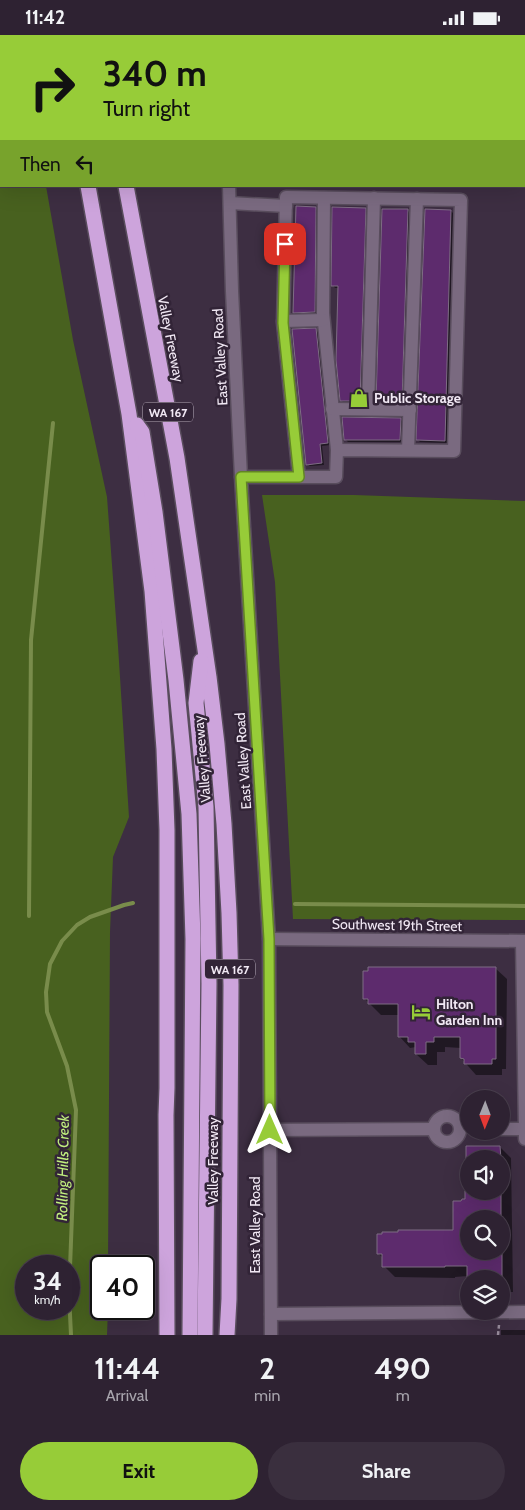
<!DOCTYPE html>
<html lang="en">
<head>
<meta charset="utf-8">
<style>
  :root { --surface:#2e2232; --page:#3a2f3e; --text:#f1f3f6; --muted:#a7a4ac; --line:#493f4d; --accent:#97cc38 }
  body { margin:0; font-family:Cabin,sans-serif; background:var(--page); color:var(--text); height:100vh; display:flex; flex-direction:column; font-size:19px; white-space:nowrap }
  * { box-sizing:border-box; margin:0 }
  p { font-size:16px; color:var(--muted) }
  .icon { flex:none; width:28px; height:28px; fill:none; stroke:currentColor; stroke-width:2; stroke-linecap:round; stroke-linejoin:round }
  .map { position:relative; height:1300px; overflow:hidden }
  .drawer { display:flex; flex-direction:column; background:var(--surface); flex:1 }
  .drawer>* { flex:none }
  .banner { position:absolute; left:0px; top:0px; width:525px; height:152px; box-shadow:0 5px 20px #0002,0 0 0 1px var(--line); background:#97cc38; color:#111; overflow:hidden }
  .needle { width:32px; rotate:181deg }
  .buttons { position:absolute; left:460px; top:1055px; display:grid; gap:10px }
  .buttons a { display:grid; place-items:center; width:50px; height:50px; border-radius:50%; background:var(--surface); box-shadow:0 5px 20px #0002,0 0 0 1px var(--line); font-size:25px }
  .speed { position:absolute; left:15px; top:1220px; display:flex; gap:10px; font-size:25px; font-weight:700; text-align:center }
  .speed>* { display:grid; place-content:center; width:65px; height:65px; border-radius:50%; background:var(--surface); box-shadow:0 5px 20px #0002,0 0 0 1px var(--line); line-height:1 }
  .speed small { font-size:12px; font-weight:400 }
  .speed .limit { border:2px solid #111; border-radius:8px; background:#fff; color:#111 }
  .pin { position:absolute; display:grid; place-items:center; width:42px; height:42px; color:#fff; margin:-21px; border-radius:10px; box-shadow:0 2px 8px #0006 }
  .me { position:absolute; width:55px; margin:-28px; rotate:0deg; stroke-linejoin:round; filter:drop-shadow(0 0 4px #0008) }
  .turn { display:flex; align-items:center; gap:18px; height:105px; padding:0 20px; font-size:22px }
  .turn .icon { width:65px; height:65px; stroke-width:2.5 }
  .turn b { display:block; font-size:35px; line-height:42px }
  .then { display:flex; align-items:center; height:48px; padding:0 20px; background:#0003; gap:10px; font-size:19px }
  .eta { display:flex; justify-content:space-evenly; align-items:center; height:85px; text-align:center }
  .eta b { font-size:30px; font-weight:700; line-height:35px }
  .cta { display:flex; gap:10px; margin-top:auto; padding:10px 20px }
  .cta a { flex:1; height:58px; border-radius:30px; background:var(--accent); color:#111; font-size:20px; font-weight:700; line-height:58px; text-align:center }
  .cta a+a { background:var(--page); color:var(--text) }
  .status { display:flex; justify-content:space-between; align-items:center; height:35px; padding:0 25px; background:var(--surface); direction:ltr }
  .status svg { height:14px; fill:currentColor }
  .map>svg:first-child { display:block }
  .green { fill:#48611f; fill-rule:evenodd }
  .shadow { fill:#0007; fill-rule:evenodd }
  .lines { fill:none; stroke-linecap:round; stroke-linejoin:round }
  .stream { stroke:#798c4b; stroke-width:4 }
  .building { fill:#5d2b6d; stroke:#7e6d84 }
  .minor-casing { stroke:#594d5d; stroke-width:15 }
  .highway-casing { stroke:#594d5d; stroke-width:18 }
  .path { stroke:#968a9a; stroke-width:2.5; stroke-dasharray:4 2.5; stroke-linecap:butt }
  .minor { stroke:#7a6a80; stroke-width:12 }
  .highway { stroke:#cda4dc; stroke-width:15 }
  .route-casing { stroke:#628524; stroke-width:12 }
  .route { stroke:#97cc38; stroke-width:9 }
  .labels { text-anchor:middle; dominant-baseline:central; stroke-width:5; stroke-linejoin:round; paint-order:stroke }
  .shield { fill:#322437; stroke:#b8adbb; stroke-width:1 }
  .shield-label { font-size:12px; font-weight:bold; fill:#f1e8f4 }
  .street-label { font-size:14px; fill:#f1e8f4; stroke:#322437 }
  .poi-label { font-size:14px; font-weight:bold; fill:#f1e8f4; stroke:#322437; text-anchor:start }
  .water-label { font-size:15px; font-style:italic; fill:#c1ef7f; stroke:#322437 }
</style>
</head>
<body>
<div class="status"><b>11:42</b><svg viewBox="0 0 49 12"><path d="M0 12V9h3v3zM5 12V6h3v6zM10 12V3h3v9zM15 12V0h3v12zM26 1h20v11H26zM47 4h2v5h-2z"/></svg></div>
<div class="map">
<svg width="525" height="1300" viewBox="0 0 525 1300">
  <rect width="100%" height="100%" fill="#3d2e42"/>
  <!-- green -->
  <g class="green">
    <path d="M0,0H21V1H1V151H46L73,305L107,462L118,611L129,782L113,822L110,897L108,1231H101V1274H108L107,1300H0ZM69,1231V1274H26V1231Z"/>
    <path d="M362,0H525V79H524V1H358Z"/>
    <path d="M262,460H354L525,466V885L293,884L275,547Z"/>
  </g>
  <!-- shadow -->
  <g class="shadow">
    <path d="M315,173L318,176L317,279L296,280L294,277Z"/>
    <path d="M365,175L367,177L362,368H344L341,365L339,253H335L333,250Z"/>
    <path d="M383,175L408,176L410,178L404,369L380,368L378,366Z"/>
    <path d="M451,176L453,178L447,408L420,407L418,405Z"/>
    <path d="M316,295L318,297L330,410L322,411L324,430L310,431L307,429Z"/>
    <path d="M400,384L403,387L402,407H348L345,404Z"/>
    <path d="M495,933L507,944L506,1034H502V1040H476L461,1023V1013L445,1012V1017H437V1030H428L416,1019V1012L410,1013L399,1001V980H381L364,963Z"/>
    <path d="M500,1112L511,1123L513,1257H501V1244H469V1247L468,1241L455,1242V1243L395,1242L384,1231V1224L378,1218L454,1196L463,1167L466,1165V1155H467V1113ZM469,1124H501V1156H469ZM469,1184H501V1216H469Z"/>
    <rect x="501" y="1295" width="24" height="5"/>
  </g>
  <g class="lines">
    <!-- stream -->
    <g class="stream">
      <path d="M11,0L12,1"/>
      <path d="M524,57H525"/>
      <path d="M295,869L525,871"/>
      <path d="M29,881L31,605L53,388"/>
      <path d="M71,1300L69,1259L76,1075L67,1031L47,977L46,957L50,929L62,906L77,890L90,882L124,870L133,868"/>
    </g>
  </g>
  <!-- building -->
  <g class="building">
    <path d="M296,171L316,172L315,277L293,278Z"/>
    <path d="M332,172L366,173L360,366H340L336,325L338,251H331Z"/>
    <path d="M382,174H408L402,367L376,366Z"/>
    <path d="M425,174L451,175L445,406L416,405Z"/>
    <path d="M316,293L328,408L320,409L322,428L306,430L292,294Z"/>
    <path d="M342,382L401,383L400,405H344Z"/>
    <path d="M368,932H496V1024H492V1029H464V1024L460,1023V1002H434V1007H426V1019H415V1007H408V1002H398V969H368V964H363V936H368Z"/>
    <path d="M466,1111H500L501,1124H466Z"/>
    <path d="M465,1156H501V1184H469V1216H502V1244H467V1231H445V1232H382V1219H377V1199H382V1197H398V1195H453V1166H461L462,1164H465Z"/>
  </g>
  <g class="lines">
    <!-- minor casing -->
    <g class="minor-casing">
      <g id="minor">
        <path d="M189,1V0"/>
        <path d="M232,1V0"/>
        <path d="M229,151L232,256L241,442L269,904L271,1300"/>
        <path d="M324,163L323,278L337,415"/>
        <path d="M230,168L286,171"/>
        <path d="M283,286L323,285"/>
        <path d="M332,374L410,375"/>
        <path d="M368,374L374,163"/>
        <path d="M408,415L417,164"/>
        <path d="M241,442H336L337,415L454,416L461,165L286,162L283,288L299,442"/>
        <path d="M269,904L525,906"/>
        <path d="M522,906L525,1094"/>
        <circle cx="447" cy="1094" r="13"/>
        <path d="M501,1094H525V1104"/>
        <path d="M270,1095L434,1094"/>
        <path d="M271,1279L525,1277"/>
      </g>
    </g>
    <!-- highway casing -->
    <g class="highway-casing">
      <g id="highway">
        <path d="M61,0V1"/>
        <path d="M101,0V1"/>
        <path d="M88,151L129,379L152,556L164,714L167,795V1053L166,1080L167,1300"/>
        <path d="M126,151L177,423L209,642L217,709L224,789L229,878L231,950L229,1264L227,1300"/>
        <path d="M137,390L142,397L155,477L176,645L189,779L193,904L190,1300"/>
        <path d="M201,626L196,668L206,772L209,949L205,1300"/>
      </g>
    </g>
    <!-- path -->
    <g class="path">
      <path d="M524,98H525"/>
      <path d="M498,1300L499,1290"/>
    </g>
    <!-- minor -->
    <use href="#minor" class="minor"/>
    <!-- highway -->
    <use href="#highway" class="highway"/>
  </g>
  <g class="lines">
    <!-- route casing -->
    <g class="route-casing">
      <path id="route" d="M270,1095L269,904L241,442H299L283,288L285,209"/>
    </g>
    <!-- route -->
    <use href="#route" class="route"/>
  </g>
  <!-- icons -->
  <defs>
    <g id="shop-bare" transform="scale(1.5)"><path d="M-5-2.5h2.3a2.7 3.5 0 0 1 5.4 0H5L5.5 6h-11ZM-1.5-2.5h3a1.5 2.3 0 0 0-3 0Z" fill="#97cc38" stroke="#322437" stroke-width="2.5" paint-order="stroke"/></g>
    <g id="hotel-bare" transform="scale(1.5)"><path d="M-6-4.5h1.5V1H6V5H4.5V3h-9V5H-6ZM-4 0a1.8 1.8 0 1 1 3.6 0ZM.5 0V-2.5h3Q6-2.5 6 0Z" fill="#97cc38" stroke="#322437" stroke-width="2.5" paint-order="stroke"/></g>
  </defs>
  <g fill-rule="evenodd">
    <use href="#shop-bare" x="359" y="363"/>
    <use href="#hotel-bare" x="421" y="977"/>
  </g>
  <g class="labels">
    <!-- shield labels -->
    <g class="shield">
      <rect x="143" y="367.5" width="50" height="19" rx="4"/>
      <rect x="205" y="924.5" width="50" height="19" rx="4"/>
    </g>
    <g class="shield-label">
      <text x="168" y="377">WA 167</text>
      <text x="230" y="934">WA 167</text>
    </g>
    <!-- street labels -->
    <g class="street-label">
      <text transform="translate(171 304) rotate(79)">Valley Freeway</text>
      <text transform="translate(220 322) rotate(-93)">East Valley Road</text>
      <text transform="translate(202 724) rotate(-95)">Valley Freeway</text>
      <text transform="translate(243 726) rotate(-94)">East Valley Road</text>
      <text transform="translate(397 890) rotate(1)">Southwest 19th Street</text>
      <text transform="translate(213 1126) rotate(-90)">Valley Freeway</text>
      <text transform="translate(255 1190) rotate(-90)">East Valley Road</text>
    </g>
    <!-- poi labels -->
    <g class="poi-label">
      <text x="374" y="363">Public Storage</text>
      <text x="436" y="969">Hilton<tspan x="436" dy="16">Garden Inn</tspan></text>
    </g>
    <!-- water labels -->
    <g class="water-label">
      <text transform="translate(63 1133) rotate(-89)">Rolling Hills Creek</text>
    </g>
  </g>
</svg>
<div class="buttons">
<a><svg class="needle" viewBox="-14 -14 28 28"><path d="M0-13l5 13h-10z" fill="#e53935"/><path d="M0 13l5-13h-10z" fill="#a7a4ac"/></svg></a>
<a><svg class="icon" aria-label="sound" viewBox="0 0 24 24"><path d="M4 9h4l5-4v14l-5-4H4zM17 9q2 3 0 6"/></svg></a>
<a><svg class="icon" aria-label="search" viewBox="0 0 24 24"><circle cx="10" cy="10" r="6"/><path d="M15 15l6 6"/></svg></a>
<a><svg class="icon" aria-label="layers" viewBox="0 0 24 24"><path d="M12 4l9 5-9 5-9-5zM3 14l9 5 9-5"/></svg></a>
</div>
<div class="speed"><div>34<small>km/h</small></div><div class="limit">40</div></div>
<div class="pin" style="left:285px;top:209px;background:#d93025"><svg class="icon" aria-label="arrive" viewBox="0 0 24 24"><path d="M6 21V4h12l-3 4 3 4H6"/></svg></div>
<svg class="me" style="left:270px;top:1095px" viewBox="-20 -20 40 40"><path d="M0-17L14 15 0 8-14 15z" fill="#97cc38" stroke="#fff" stroke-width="4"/></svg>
<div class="banner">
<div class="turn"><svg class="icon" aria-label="right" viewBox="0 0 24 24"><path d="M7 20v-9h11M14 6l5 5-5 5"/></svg><div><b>340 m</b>Turn right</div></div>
<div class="then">Then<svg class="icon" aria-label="left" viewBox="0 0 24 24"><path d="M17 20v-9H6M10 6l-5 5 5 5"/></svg></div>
</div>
</div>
<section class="drawer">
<div class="eta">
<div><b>11:44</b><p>Arrival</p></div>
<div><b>2</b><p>min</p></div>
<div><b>490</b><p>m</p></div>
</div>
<div class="cta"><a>Exit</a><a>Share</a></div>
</section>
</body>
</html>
